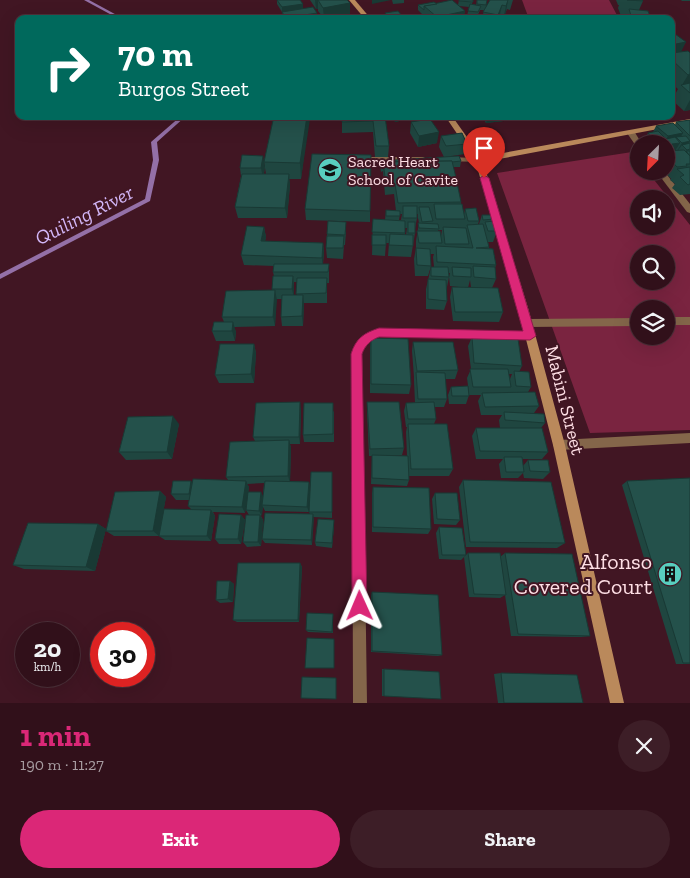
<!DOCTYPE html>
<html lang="en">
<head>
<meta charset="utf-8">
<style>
  :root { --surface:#31101a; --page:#3d1e27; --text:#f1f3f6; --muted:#a89da2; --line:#4c3039; --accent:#db2777 }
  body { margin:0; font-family:"Zilla Slab",serif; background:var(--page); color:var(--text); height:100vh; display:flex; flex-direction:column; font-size:19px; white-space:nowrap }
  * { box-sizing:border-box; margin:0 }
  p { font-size:16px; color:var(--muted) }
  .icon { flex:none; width:28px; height:28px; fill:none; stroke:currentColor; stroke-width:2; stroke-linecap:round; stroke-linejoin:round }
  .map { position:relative; height:703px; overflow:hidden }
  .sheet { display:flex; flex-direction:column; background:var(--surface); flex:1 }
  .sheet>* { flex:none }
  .top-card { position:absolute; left:15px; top:15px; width:660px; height:105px; border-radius:10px; box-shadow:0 5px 20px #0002,0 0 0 1px var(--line); background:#00695c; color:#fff; overflow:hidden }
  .needle { width:32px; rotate:204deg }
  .fabs { position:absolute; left:630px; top:135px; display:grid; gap:10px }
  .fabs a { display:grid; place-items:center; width:45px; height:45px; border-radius:50%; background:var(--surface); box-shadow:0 5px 20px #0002,0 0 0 1px var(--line); font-size:25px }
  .speed { position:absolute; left:15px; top:622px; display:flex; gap:10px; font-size:25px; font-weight:700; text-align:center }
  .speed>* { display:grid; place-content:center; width:65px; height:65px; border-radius:50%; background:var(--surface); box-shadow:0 5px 20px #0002,0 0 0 1px var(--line); line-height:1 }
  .speed small { font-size:12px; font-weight:400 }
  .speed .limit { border:8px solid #d22; background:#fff; color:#111 }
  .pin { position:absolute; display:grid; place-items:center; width:42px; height:42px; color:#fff; margin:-51px -21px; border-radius:50% 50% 50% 0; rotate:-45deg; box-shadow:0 0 5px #0007 }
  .pin .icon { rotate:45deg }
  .me { position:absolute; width:55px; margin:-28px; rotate:359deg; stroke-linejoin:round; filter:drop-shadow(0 0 4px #0008) }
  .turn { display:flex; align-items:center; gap:18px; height:105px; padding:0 20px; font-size:22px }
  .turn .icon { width:65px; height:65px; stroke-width:2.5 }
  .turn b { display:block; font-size:35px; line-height:42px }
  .round { display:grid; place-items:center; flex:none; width:52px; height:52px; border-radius:26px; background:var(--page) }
  .headline { display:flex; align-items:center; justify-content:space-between; height:85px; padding:0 20px }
  h1 { font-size:30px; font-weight:800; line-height:38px; color:var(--accent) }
  .cta { display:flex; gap:10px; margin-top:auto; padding:10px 20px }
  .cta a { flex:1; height:58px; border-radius:30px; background:var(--accent); color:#fff; font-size:20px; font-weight:800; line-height:58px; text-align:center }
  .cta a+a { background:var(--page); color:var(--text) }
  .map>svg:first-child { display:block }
  .green { fill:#7a2440; fill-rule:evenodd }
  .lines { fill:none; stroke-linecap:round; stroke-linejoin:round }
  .stream { fill:#9470a7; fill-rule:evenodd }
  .lane { fill:#84664a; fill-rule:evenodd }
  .street { fill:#84664a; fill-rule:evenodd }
  .secondary { fill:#ba895b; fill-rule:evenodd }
  .wall { fill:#1f4640; fill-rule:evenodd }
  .shaded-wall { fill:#193934 }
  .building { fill:#24514b; stroke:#193934 }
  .route { fill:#db2777; stroke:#8e194d }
  .labels { text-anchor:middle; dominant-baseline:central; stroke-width:4; stroke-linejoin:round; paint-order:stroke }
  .far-poi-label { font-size:16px; fill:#fedfe5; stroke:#411623; text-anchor:start }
  .street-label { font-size:19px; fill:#fedfe5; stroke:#411623 }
  .water-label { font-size:20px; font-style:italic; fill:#d3b7f8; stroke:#411623 }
  .near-poi-label { font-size:22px; fill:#fedfe5; stroke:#411623; text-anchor:end }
</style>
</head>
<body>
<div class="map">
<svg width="690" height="703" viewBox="0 0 690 703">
  <rect width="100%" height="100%" fill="#411623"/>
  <!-- green -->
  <g class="green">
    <path d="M522,0H609L619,19H529Z"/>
    <path d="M632,152L639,161V171H647L690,225V430L590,433L497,173ZM639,199H666V226H639ZM639,254H666V281H639ZM639,309H666V336H639Z"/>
  </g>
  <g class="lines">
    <!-- stream -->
    <g class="stream">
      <path d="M84,0H89L124,19H119Z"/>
      <path d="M181,116H186L157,142L159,160L150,201L0,279V274L145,199L153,160L151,142Z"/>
    </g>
    <!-- lane -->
    <g class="lane">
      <path d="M628,131H634L642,144L636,146L627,133Z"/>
      <path d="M357,157H423L427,159L423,161H357Z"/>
      <path d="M444,157L479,158L483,160L479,162L447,161H444Z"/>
      <path d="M656,171H664L690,204V213L687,212Z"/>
      <rect x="666" y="317" width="24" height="8"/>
      <path d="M639,318V326L527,327L524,326L522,323L524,320L527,319Z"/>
    </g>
    <!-- street -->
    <g class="street">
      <path d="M379,329L530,332L533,333L535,336L533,339L530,340L379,337C371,341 365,345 362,354L367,703H353L352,354L362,337Z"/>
      <path d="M690,433V443L559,450L555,449L553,445L555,441L559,440Z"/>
    </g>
    <!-- secondary -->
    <g class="secondary">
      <path d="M349,0H355L371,19H365Z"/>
      <path d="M445,116H452L481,157L690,119V123L483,162L528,308L565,445L624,703H610L553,445L518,308L475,160Z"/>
    </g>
  </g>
  <!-- wall -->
  <g class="wall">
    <path d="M277,0H300L303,4V9L317,13V18L284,19L282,12L277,4Z"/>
    <path d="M310,0H347L350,3V14L324,18L318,11V9H316Z"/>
    <path d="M392,0H404V3L393,4Z"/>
    <path d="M459,0H473L472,4L476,5L477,0H487L486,7L490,0H513L510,10L507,9L503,19H470L473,17L467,16L469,7L459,6L465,11L463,19H418L423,17V15L418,10V5L437,4L458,5ZM480,10H484L482,19L477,17Z"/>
    <path d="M616,0H642L643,1L639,10L651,19H625L627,16H621L618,8L619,5H618Z"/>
    <path d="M681,0H690V1H682Z"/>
    <path d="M385,13L402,19H414H385Z"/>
    <path d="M671,31L681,52L690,53V110L684,111L672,100L678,89L671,83Z"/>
    <path d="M274,116H309L301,179H289L290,185L287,218H238L235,207L241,176L240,168L265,166L264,174H266L264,162Z"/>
    <path d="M342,116H385L389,146L388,157H375L373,132L342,133Z"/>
    <path d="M392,116H408V119L395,122Z"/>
    <path d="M481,116H521L520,119L486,123Z"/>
    <path d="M690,120V194L680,195L672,188L675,184L670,180L671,178H670L664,171H666V144H642L648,133L653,132L656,126L675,125L676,122Z"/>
    <path d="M411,122L437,143L418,147L410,133Z"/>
    <path d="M462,133L467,144L465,154L445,157L459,156L461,161L460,167H453L461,202V204H462L464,214L465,209L476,208L479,221L478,224H479L482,215H492L494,219L493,222L494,221L497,231L493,242H488L489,247V248L493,249L496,265L495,268L496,279L492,288H498L503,312L499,322L453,321L450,297L452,287L477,288L471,287L470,280L468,288L450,286L449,277L450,273H449V277L447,287V301L444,310L426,309V289L431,267H434L433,257L434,254H430L431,266L428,276H415L414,259L416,248V241L419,223L418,218V214H417V218L415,229V233L411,257L388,256L389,243H386L385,256L372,255L373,219L385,220L386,210L396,211L394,194L385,195L383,171L381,172L380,166V161L444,157L439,147L441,136ZM400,214H402L401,220H399ZM405,228H407L406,235H405ZM438,230H442L441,236L440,231H438Z"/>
    <path d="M305,209L370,211V222L306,220Z"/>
    <path d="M328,221L346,232L345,245H344L343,259L327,258L326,248Z"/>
    <path d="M264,227L266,237L265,241L323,243L324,253L323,264H329V283H327V303H304L303,326H282L281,317L282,299H276L275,326L234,327L236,332L235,341H216L212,331L224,322L222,317L272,291L274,276L273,272L274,266L244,265L241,255ZM294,282H297V295H294Z"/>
    <path d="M472,337L522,366L519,372L531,387L528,392L539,406L534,413L545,423L541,428L548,452L542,459H522L523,466L528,460L550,472L543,479L524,478L523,473L518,478H501L499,464L503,459H476L472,436L476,428H500L499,420L502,415H481L478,401L481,395H469L466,404H449L448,395L451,387L469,393L467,378L471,369L468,346ZM508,374H512L510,379Z"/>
    <path d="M371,338L411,385L409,394L370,393V347Z"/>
    <path d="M413,342L458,370L455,379H445L447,399L444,407H434L436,419L434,424L453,469L449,476H409V480L407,486L371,484L372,456H369L367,410V402L404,448L402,455H383L407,456L406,432L407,427H406L404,411L406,403H415L414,381V377L412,351Z"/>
    <path d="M254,344L256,353L254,383H219L215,375Z"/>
    <path d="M301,410L300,444H290L291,448L290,481L309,482L310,488L309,512L265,511L263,507L261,516L263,520L261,546L247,547L243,542L249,515L246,510L263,497L264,483L247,484L249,487L245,513L213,512L215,516L211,541L165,540L159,536H114L106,531L160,491L166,497L162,518L192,510L188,506L190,500H176L171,494L193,483L228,480L226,477L255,441L253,437Z"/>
    <path d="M334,411V442H304L303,435Z"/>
    <path d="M179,424L172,459L126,460L119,452Z"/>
    <path d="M332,472V518L313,517L312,545L265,543L262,539L310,514L309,512Z"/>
    <path d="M463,480L565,543L557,548L466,547L459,487Z"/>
    <path d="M627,481L690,664H676L622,485Z"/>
    <path d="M373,487L431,529L428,534L372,532V493Z"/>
    <path d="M435,493L460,520L456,525L434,524L432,499Z"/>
    <path d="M241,515L245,520L241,544H219L215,539Z"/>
    <path d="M334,520V526L332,548L316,546L315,542Z"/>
    <path d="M98,524L106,529L95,571L24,569L13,565Z"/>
    <path d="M439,527L466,555L461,560L439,559L436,533Z"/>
    <path d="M468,553L500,557L505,553L590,636L581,637L511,636L505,595L500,598L469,597L464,557Z"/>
    <path d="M300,563L302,567L299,622H237L233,620Z"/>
    <path d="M230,581L234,584L233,602L220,603L216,600Z"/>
    <path d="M372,592L442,655L438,656L371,652V596Z"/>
    <path d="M333,614V633L308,632L306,630Z"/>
    <rect x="382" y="669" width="2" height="27"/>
    <path d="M501,673L583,703H498L494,674Z"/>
  </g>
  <!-- shaded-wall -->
  <g class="shaded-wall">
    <path d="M315,0H340L350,3V14L324,18L323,8L318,0V9H316Z"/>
    <path d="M372,0H391L372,4Z"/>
    <path d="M508,0L506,12L503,19L506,6Z"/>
    <path d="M303,4V9L282,12V7Z"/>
    <path d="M502,5L499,19H497L498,15Z"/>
    <path d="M465,11L463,19H437V17Z"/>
    <path d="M317,13V18L286,19V18Z"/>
    <path d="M686,42L678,58L671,59V45Z"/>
    <path d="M690,74V89L682,85L688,75Z"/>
    <path d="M690,100V110L684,111Z"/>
    <path d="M307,116H309L310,119L301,179L300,163Z"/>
    <path d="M395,116H408V119L395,122Z"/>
    <path d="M488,116H521L520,119L486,123Z"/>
    <path d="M529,116H544L529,118Z"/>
    <path d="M439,132L437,143L418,147L419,136Z"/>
    <path d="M683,133L679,140L676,137L672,144L680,143L673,154L666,155V149L664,144L668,136Z"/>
    <path d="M690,141L686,149L682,145L676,153L675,154L682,143Z"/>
    <path d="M263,156L265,166L263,179L261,168Z"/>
    <path d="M289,174L290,185L287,218L285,208Z"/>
    <path d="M264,227L266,237L263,252L261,241Z"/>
    <path d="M323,243L324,253L322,268V258Z"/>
    <path d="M293,276L294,286V299L292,289Z"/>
    <path d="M275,290L277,300L275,326L273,317Z"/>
    <path d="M303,295L304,304L303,326L302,316Z"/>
    <path d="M233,322L236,332L235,341L232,331Z"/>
    <path d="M254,344L256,353L254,383L251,374Z"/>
    <path d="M300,402L301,410L300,444L299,437Z"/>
    <path d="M173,416L179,424L172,459L167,452Z"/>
    <path d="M289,440L291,448L290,483L288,476Z"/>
    <path d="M191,481L196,487L194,500L189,494Z"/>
    <path d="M246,481L249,487L245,513L242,507Z"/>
    <path d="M309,482L310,488L309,512L307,507Z"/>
    <path d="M160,491L166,497L159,536L153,531Z"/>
    <path d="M261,492L264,498L262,505L263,507L262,516L259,511Z"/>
    <path d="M211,510L215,516L211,541L207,536Z"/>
    <path d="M313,514L314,519L312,545L311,540Z"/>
    <path d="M241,515L245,520L241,544L238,539Z"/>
    <path d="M260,515L263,520L261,546L258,542Z"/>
    <path d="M334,520V526L332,548V543Z"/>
    <path d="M98,524L106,529L95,571L86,567Z"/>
    <path d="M300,563L302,567L299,622L298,620Z"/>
    <path d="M230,581L234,584L233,602L228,599Z"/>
  </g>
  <!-- building -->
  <g class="building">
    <path d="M277,0H300L303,4L282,7Z"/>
    <path d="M318,0H347L350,3L323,8Z"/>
    <path d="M452,0L465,11L437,17L424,6Z"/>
    <path d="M459,0H473V2L459,1Z"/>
    <path d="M477,0H487L486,5L477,4Z"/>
    <path d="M490,0H508L506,6L502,5L498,15L483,12Z"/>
    <path d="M627,0H642L643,1L628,0Z"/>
    <path d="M434,2L437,4L424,6V10L418,5Z"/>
    <path d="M470,4L481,6L478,12L468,11Z"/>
    <path d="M313,7L317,13L286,18L282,12Z"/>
    <path d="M629,9L648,11L651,19H632Z"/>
    <path d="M398,11L403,17L390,19L385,13Z"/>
    <path d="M475,16L482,19H470Z"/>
    <path d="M412,17L414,19H402Z"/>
    <path d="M424,17L427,19H418Z"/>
    <path d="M671,31L686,42L671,45Z"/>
    <path d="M688,51L690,53V74L688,75L671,59V53Z"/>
    <path d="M690,83V93L681,85Z"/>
    <path d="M274,116H307L300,163L264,162Z"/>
    <path d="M342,116H385L389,146H376L373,121L342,122Z"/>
    <path d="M430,119L439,132L419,136L411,122Z"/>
    <path d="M690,120V136L676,122Z"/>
    <path d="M673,123L683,133L668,136L656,126Z"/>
    <path d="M658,131L666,139L675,137L680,143L672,144L675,148L666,149V144H659L648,133Z"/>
    <path d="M462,133L467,144L446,146L441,136Z"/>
    <path d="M686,136L690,141L682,143L676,137Z"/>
    <path d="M690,143V149L687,150L682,145Z"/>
    <path d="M684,150L690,156V164H686L687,166L677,167L666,155V151Z"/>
    <path d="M686,151H690V156Z"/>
    <path d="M312,154L371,155L370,211L305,209Z"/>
    <path d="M242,155L263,156L261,168H240Z"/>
    <path d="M459,156L461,161L452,162V161L383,162V166H381L380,161Z"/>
    <path d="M452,161L457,182L427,184L457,183L461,202L398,203L395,184H386L383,162Z"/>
    <path d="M690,167V184L688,185L680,177L684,175L677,169Z"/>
    <path d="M242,174H289L285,208L235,207Z"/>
    <path d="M434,204H462L465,219H436Z"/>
    <rect x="403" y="206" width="14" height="12"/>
    <path d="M419,207H429L433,221L422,222Z"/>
    <path d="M476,208L479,221H468L465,209Z"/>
    <path d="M386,210L400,211V216H386Z"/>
    <path d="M482,215H492L494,219L483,220Z"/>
    <path d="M373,219L405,221V233L372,232Z"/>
    <path d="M328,221L346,222L345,235L327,234Z"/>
    <path d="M494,221L497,231H488L485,222Z"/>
    <rect x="408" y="222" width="7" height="11"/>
    <path d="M418,223L438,224L439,229L419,228Z"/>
    <path d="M483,224L489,247L476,248L493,249L496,265L437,262L436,246L473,248L467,225Z"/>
    <path d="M247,226L264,227L261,241L323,243L322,258L241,255Z"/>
    <path d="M443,227L466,228L469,244H445Z"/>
    <path d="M417,231H440L442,243H419Z"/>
    <path d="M390,234L413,235V246L389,245Z"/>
    <rect x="372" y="235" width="14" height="10"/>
    <path d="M327,236H344L343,248H326Z"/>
    <path d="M416,248L430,249L431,266L417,265Z"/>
    <path d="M274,264H329L328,272H273Z"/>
    <path d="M473,266L495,267L496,279L474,277Z"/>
    <path d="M431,267H448L449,277L431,276Z"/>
    <path d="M452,267L471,268V277L453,276Z"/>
    <path d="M273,276H293L292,289H272Z"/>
    <path d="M297,278H327L326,293L296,294Z"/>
    <path d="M428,279L446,280L447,301L428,299Z"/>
    <path d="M452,287L498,288L503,312H455Z"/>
    <path d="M275,290L273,317H222L226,291Z"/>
    <path d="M282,295H303L302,316L281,317Z"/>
    <path d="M214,322H233L232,331H212Z"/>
    <path d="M472,337L518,339L522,366L474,363Z"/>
    <path d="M371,338L408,339L411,385L371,384Z"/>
    <path d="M413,342H453L458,370L417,371Z"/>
    <path d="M220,344H254L251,374L215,375Z"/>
    <path d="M470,369H508L511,387H473Z"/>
    <path d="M514,371L529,372L531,387L516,386Z"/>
    <path d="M416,372L445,373L447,399H418Z"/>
    <path d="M468,386L469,396H452L451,387Z"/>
    <path d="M535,392L539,406L485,407L482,393Z"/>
    <path d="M300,402L299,437H253L256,403Z"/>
    <path d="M367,402H399L404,448L370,449Z"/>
    <path d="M434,402L436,419H408L406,403Z"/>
    <path d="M304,403H333V434L303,435Z"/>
    <path d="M504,412L544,414L545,423L505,420Z"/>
    <path d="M173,416L167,452H119L128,417Z"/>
    <path d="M408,424H447L453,469H411Z"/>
    <path d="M476,428H542L548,452L480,451Z"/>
    <path d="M289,440L288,476L226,477L230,442Z"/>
    <path d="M372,455L408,456L409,480L372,478Z"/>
    <path d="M504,457H522L524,472H506Z"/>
    <path d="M528,460H548L550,472L530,471Z"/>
    <path d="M311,472H332V512H309Z"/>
    <path d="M690,478V663H683L627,481Z"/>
    <path d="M193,479L246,481L242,507L188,506Z"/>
    <path d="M463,480L551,482L565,543L470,542Z"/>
    <path d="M173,481H191L189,494H171Z"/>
    <path d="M265,481L309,482L307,507L262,505Z"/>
    <path d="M373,487L429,488L431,529L373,527Z"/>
    <path d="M160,491L153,531H106L115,492Z"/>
    <path d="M248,492H261L259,511L246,510Z"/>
    <path d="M435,493H457L460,520L437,519Z"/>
    <path d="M164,509L211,510L207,536H159Z"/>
    <path d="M265,513L313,514L311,540L262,539Z"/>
    <path d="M219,514L241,515L238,539H215Z"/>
    <path d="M246,515H260L258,542H243Z"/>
    <path d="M318,519L334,520L332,543L315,542Z"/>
    <path d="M28,523L98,524L86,567L13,565Z"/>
    <path d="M439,527L462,528L466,555H442Z"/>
    <path d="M468,553H500L506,595L474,594Z"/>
    <path d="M505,553L572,554L590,636L518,634Z"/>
    <path d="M238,563H300L298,620H233Z"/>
    <path d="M217,581H230L228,599L216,600Z"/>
    <path d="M372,592L438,595L442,655L372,651Z"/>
    <path d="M307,613L333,614L332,632L306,630Z"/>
    <path d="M307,638L334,639V668H305Z"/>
    <path d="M384,669L439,672L441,699L384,696Z"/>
    <path d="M501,673L577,675L583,703H504Z"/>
    <path d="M302,677L336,678V699L301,698Z"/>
  </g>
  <!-- route -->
  <path class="route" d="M484,175L489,178L536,336L530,340L379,337C371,340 365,345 362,354L367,606L365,611L360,614L354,611L352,606L351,354C356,338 364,333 379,328L523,331L480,178Z"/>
  <!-- icons -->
  <defs>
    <g id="school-disc" transform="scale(1.25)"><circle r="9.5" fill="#58cebf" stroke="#411623"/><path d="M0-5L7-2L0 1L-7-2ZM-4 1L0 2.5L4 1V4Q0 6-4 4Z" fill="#111"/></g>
    <g id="building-disc" transform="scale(1.25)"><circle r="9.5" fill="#58cebf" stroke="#411623"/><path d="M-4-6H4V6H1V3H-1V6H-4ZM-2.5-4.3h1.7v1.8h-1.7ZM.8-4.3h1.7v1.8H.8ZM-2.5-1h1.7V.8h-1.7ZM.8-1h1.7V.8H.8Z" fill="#111"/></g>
  </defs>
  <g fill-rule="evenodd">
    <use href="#school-disc" x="330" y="170"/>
    <use href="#building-disc" x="670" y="574"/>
  </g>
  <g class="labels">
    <!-- far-poi labels -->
    <g class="far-poi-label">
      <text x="348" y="161">Sacred Heart<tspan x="348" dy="18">School of Cavite</tspan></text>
    </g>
    <!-- street labels -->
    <g class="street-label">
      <text transform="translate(565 400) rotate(76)">Mabini Street</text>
    </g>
    <!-- water labels -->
    <g class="water-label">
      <text transform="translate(84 215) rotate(-27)">Quiling River</text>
    </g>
    <!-- near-poi labels -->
    <g class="near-poi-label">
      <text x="652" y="561">Alfonso<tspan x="652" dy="25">Covered Court</tspan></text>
    </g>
  </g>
</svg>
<div class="fabs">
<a><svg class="needle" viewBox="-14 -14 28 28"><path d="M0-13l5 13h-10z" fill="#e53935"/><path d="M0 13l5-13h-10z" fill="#a89da2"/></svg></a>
<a><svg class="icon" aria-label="sound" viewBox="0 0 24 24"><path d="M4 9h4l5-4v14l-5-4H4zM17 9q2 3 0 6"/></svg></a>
<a><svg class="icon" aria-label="search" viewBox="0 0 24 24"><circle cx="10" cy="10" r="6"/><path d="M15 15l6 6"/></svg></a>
<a><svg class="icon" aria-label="layers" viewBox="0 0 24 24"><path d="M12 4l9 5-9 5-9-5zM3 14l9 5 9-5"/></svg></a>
</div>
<div class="speed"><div>20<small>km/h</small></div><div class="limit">30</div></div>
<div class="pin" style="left:484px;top:178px;background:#d93025"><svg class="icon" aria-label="arrive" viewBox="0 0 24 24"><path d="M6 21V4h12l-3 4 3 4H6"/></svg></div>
<svg class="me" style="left:360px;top:606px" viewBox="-20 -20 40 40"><path d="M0-17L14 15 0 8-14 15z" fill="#db2777" stroke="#fff" stroke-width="4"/></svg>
<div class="top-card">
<div class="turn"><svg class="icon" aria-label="right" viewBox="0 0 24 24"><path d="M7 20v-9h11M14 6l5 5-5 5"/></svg><div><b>70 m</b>Burgos Street</div></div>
</div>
</div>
<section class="sheet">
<div class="headline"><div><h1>1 min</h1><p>190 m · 11:27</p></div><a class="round"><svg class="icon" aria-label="close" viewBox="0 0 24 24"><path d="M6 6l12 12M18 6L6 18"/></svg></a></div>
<div class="cta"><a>Exit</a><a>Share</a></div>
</section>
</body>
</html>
